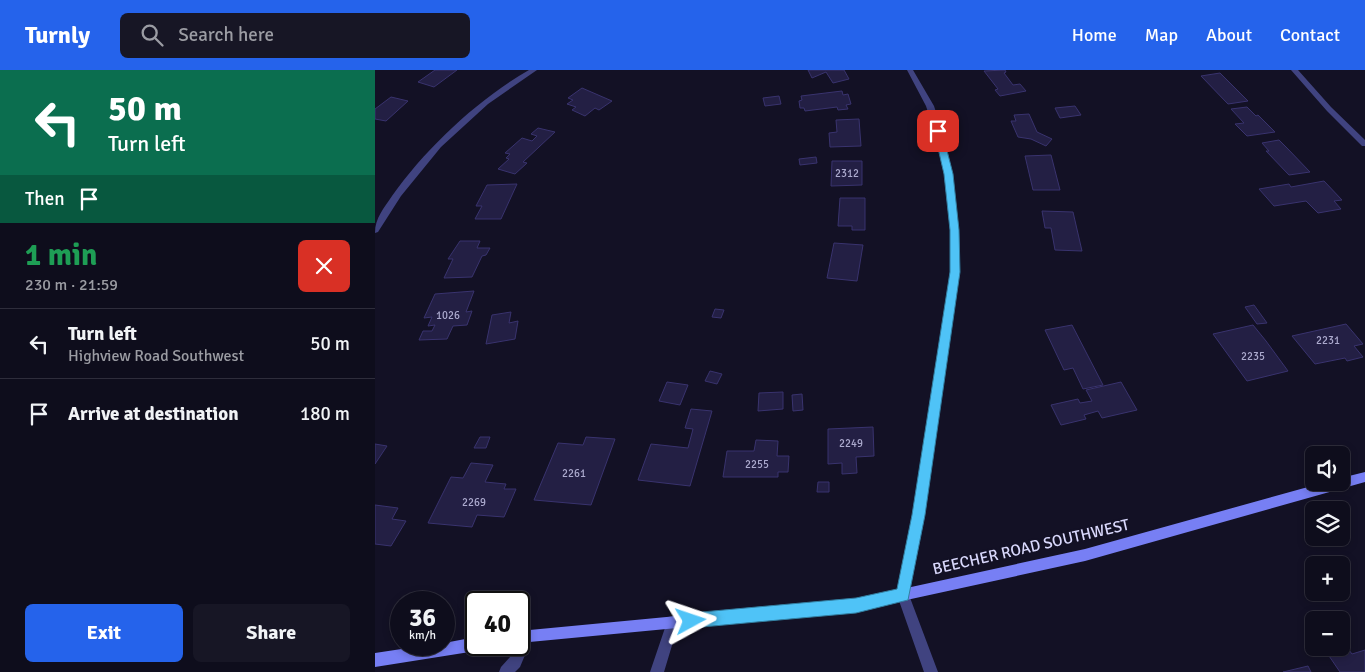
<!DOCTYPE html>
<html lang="en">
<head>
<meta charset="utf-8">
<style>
  :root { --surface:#0e0d1c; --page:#171625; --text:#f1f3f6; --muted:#9b9ca3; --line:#2e2d3b; --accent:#2563eb }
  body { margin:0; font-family:Signika,sans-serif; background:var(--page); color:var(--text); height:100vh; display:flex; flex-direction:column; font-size:19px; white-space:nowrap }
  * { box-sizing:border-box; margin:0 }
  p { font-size:16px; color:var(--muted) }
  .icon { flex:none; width:28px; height:28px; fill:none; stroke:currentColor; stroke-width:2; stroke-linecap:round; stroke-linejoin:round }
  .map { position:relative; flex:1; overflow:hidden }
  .sheet { display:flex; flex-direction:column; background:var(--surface); width:375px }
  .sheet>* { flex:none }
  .banner { background:#0b6e4f; color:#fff; overflow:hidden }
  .fabs { position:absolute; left:930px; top:376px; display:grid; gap:10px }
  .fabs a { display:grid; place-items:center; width:45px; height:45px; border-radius:8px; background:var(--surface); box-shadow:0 2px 8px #0003,0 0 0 1px var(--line); font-size:25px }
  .speed { position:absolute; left:15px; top:521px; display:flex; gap:10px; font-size:25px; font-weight:700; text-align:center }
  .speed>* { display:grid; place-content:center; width:65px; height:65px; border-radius:50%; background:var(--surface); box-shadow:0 2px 8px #0003,0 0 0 1px var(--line); line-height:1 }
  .speed small { font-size:12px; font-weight:400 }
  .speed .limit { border:2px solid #111; border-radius:8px; background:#fff; color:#111 }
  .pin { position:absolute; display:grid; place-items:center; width:42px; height:42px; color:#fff; margin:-21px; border-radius:10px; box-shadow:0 2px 8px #0006 }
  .me { position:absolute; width:55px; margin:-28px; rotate:85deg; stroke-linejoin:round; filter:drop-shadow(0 0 4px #0008) }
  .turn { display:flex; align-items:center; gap:18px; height:105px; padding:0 25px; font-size:22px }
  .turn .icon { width:65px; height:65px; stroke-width:2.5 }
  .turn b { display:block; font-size:35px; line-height:42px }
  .then { display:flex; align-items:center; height:48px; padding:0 25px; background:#0003; gap:10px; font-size:19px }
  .round { display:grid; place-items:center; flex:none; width:52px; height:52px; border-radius:8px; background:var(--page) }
  .summary { display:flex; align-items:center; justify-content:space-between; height:85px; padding:0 25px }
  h1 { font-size:30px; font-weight:800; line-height:38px; color:#1e9e55 }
  .action { display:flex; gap:10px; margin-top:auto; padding:10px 25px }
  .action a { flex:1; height:58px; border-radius:8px; background:var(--accent); color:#fff; font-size:20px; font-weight:800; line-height:58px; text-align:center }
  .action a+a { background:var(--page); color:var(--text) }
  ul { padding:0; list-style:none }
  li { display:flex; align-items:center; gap:15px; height:70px; padding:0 25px; border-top:1px solid var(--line) }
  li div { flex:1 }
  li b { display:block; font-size:19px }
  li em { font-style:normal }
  header { display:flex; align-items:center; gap:30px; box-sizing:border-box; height:70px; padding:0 25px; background:var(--accent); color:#fff }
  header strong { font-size:24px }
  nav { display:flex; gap:28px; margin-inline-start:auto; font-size:18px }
  .search { width:350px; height:45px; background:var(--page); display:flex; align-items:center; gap:12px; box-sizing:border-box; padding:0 18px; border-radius:8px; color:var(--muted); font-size:19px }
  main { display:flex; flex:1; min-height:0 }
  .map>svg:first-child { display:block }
  .building { fill:#231f44; stroke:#39336e }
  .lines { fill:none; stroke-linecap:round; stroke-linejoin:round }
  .lane { fill:#404380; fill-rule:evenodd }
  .street { fill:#404380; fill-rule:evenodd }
  .secondary { fill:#777ff4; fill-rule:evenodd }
  .route { fill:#4fc3f7; stroke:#337fa1 }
  .labels { text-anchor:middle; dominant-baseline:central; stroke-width:4; stroke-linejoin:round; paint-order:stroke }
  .number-label { font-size:11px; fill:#acaace }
  .near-street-label { font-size:16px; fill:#d9d8fc; stroke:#131125 }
</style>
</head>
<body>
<header>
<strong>Turnly</strong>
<div class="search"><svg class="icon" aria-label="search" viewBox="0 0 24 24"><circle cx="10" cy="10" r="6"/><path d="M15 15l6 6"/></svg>Search here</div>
<nav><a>Home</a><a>Map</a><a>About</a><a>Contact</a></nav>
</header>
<main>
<section class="sheet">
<div class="banner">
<div class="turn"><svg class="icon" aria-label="left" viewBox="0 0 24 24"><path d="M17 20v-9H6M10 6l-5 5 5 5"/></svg><div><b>50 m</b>Turn left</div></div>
<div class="then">Then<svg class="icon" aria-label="arrive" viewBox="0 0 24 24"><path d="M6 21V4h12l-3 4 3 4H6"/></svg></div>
</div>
<div class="summary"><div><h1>1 min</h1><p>230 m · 21:59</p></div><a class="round" style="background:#d93025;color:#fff"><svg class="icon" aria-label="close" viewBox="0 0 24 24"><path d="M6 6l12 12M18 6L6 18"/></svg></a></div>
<ul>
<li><svg class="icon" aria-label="left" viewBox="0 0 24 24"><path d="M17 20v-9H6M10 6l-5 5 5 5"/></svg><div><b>Turn left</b><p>Highview Road Southwest</p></div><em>50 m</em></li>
<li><svg class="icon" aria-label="arrive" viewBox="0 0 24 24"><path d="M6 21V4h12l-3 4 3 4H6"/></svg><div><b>Arrive at destination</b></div><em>180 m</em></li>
</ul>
<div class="action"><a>Exit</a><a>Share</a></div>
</section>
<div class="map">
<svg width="990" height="602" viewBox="0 0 990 602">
  <rect width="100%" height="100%" fill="#131125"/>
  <!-- building -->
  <g class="building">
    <path d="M60,0H82L59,17L43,12Z"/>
    <path d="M433,0H469L474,9L458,13L451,2L437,8Z"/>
    <path d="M630,0L631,2L629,3L638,15L645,14L651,21L625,26L620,20L623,19L609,1Z"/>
    <path d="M845,3L873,31L853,34L826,6Z"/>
    <path d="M207,18L237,31L224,40L220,38L210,46L197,40L201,37L192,34L198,30L193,28Z"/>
    <path d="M467,21L468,25L473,24L476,34L471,35L473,39L463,40L462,37L430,41L429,38H425L424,31L427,30L426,26Z"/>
    <path d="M404,26L406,34L390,36L388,28Z"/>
    <path d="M16,27L33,31L11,51L0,49V39Z"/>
    <path d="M700,36L706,45L685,48L680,38Z"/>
    <path d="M872,37L881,46L883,45L900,62L872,66L860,54L869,53L856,39Z"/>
    <path d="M654,44L662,62L677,69L671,76L656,69L643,67L636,51H641L639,45Z"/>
    <path d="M484,49L486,76L455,77L454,63L462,62L461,50Z"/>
    <path d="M163,58L180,62L148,92L152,93L140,104L123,99L134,89L131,88L135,84L130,83L147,68L157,71L162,66L156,64Z"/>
    <path d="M904,70L912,78L935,102L914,105L891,81H894L887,73Z"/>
    <path d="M676,85L685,120H658L650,86Z"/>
    <path d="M441,87L442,93L425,95L424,89Z"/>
    <path d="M457,91H487V115L456,116Z"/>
    <path d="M949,111L967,130L959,131L966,139L943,143L931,131L899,136L884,119L914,114L916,117Z"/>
    <path d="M142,114L126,149H100L107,136H101L112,115Z"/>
    <path d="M465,128H490V160H477V156H463Z"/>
    <path d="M667,141L698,142L707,181L680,180L676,158H670Z"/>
    <path d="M85,171H105L102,178H115L111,185L107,186L97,207L69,208L78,189H73Z"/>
    <path d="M459,173L488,175L482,211L452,208Z"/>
    <path d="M99,221L91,242L97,241L92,255L78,256L72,269L44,270L48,261H57L60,255L53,256L57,247L49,248L60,224Z"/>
    <path d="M879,235L892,253L882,254L870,237Z"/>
    <path d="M340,239L349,240L346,248L337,247Z"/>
    <path d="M136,242L134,253L143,251L140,269L111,274L117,245Z"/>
    <path d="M971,254L988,274L979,276L988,287L972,291L970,288L940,294L917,266Z"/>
    <path d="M697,255L728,315L708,319L698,298L689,300L670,260Z"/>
    <path d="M878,255L891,271L913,301L872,311L838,264Z"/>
    <path d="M335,301L347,304L342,314L330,311Z"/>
    <path d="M292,312L313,315L305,335L284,331Z"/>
    <path d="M746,312L762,340L727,348L723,341L709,345L711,349L686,355L676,335L703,329L705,333L717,331L711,320Z"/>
    <path d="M408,322V339L383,341L384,323Z"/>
    <path d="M427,324L428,340L418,341L417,325Z"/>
    <path d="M316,339L337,341L315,416L263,410L276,374L313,378L318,359L310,358Z"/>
    <path d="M498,357L499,386L481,387L482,403L467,404V393L453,394V359Z"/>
    <path d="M105,367H115L111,378H99Z"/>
    <path d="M211,367L240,369L216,435L159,430L183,373L208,375Z"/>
    <path d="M381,370L403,371L402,386H414L413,402H403V407H348L352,381H379Z"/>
    <path d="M0,374L12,376L0,394Z"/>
    <path d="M96,393L118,395L110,412L131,414L129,419H141L129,447L102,445L97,457L53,453L76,407L88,408Z"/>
    <path d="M443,412H454V422H442Z"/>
    <path d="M0,435L23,438L17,449L31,451L16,476L0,474Z"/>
    <path d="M971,576L977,584L990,580V602H965L952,583Z"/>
    <path d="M933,596L936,602H908Z"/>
  </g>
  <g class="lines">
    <!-- lane -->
    <path class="lane" d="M298,546L303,547L304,552L289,602H275L292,552L293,547Z"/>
    <!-- street -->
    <g class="street">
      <path d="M154,0H162L113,34L66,77L26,126L3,162L0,163C0,148 9,138 17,126C51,78 103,29 154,0Z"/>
      <path d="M532,0H538L559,36L571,73L577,104L583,160L584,202L550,445L534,525L563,602H549L522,525L538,445L576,202L575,160L569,104L563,73L551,36Z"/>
      <path d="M916,0H923L956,37L990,70V76H987L952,41Z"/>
      <path d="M152,560L157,561L158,566L145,597L140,602H124L126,597L135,587L141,575H144V569L147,561Z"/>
    </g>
    <!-- secondary -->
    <g class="secondary">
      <path d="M990,402V412L710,491L481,541L144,573V561L481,529L710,479L951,412H966V408Z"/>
      <path d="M101,567V575H107L106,579L101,581L0,597V583L53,575H69V573Z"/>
    </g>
  </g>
  <!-- route -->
  <path class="route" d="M563,58L567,61L578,104L584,160L585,202L550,445L533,530L481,543L316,558L311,556L309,551L311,546L316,543L481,528L522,519L537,445L575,202V160L569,104L559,61Z"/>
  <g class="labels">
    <!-- number labels -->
    <g class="number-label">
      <text x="472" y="103">2312</text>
      <text x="73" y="245">1026</text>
      <text x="953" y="270">2231</text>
      <text x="878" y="286">2235</text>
      <text x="476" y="373">2249</text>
      <text x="382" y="394">2255</text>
      <text x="199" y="403">2261</text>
      <text x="99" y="432">2269</text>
    </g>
    <!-- near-street labels -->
    <g class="near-street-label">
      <text transform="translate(656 477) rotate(-13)">BEECHER ROAD SOUTHWEST</text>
    </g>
  </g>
</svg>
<div class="fabs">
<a><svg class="icon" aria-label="sound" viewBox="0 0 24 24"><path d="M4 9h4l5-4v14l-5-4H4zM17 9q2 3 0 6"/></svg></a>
<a><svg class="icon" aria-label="layers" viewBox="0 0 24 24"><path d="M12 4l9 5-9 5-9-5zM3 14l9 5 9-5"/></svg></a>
<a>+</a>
<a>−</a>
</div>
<div class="speed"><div>36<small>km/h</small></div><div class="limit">40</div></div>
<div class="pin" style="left:563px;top:61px;background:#d93025"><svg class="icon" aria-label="arrive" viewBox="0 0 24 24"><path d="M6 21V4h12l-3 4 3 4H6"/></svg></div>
<svg class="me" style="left:316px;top:551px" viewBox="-20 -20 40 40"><path d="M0-17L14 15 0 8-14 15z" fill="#4fc3f7" stroke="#fff" stroke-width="4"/></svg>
</div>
</main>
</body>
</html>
